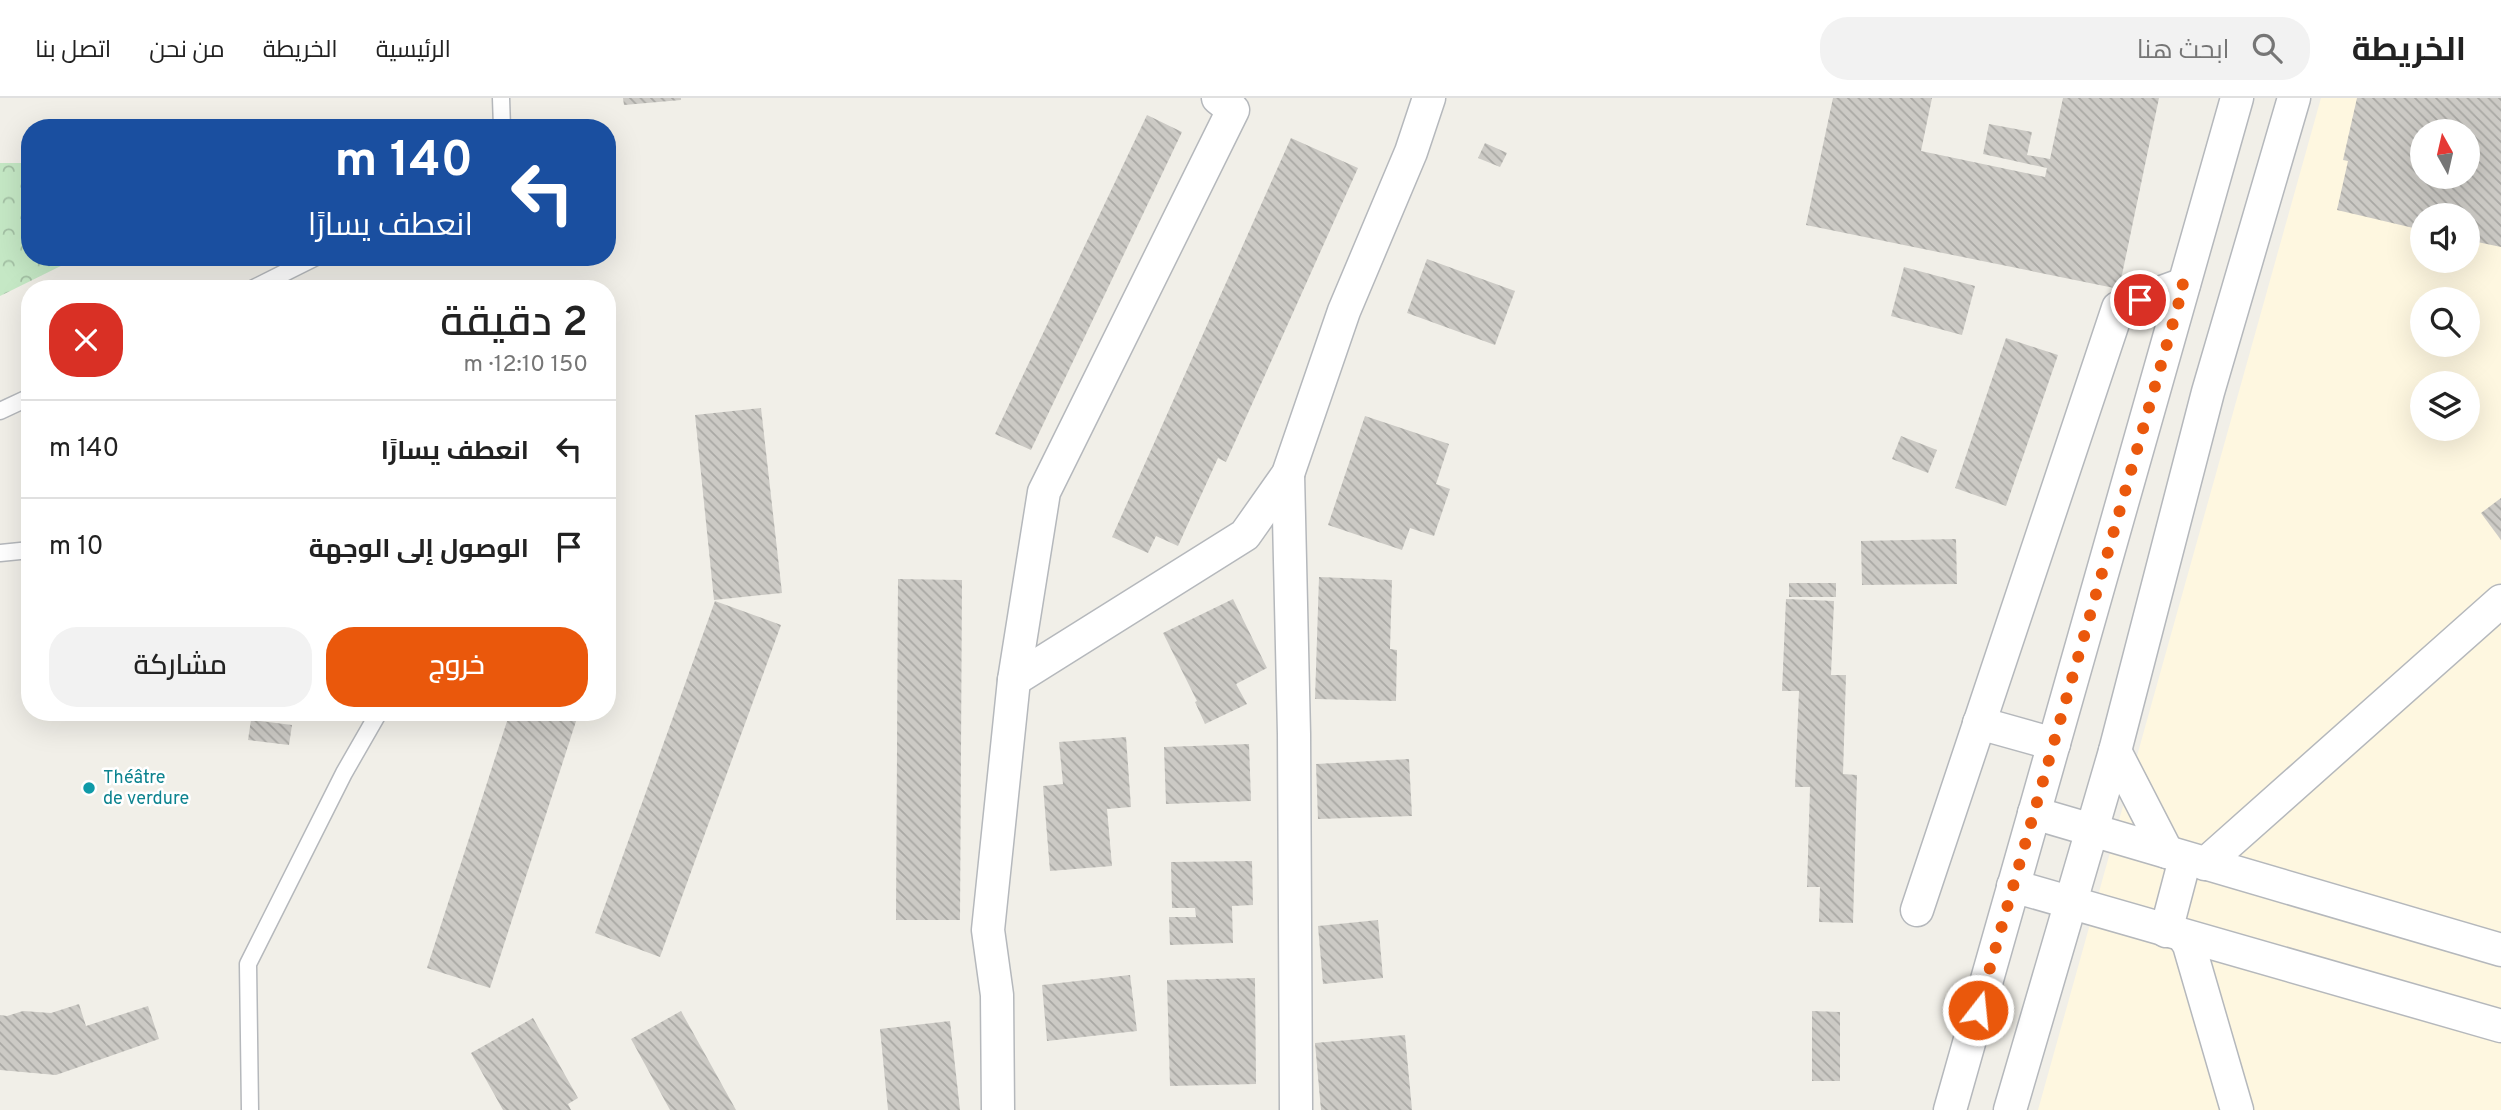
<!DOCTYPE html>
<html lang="ar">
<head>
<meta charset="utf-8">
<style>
  :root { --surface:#fff; --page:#f2f2f2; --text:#222; --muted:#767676; --line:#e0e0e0; --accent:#ea580c }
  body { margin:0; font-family:Overpass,Cairo,sans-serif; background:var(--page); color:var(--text); direction:rtl; height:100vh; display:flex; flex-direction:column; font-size:26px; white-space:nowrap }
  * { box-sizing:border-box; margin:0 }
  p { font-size:23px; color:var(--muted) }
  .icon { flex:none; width:38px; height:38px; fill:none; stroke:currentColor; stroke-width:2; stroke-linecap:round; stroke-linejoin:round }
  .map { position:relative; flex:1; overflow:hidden; direction:ltr }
  .panel { position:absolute; left:21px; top:182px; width:595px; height:441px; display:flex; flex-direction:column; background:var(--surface); border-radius:28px; box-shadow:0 7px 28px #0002; direction:rtl }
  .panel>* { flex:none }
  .banner { position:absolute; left:21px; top:21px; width:595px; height:147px; border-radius:28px; box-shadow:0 7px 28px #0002; direction:rtl; background:#1a4fa0; color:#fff; overflow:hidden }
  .needle { width:46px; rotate:352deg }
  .controls { position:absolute; left:2410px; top:21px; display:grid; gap:14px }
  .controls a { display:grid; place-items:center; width:70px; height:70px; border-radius:50%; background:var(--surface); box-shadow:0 7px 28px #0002; font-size:35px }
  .pin { position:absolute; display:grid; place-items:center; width:60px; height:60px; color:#fff; margin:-30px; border:4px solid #fff; border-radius:50%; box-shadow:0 2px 7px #0007 }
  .me { position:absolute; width:77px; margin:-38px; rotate:16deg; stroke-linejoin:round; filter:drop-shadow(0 0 5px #0008) }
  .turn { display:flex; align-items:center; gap:24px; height:147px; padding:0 28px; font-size:32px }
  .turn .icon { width:91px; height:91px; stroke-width:2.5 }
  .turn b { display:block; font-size:49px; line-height:60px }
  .round { display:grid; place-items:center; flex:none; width:74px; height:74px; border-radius:28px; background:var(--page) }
  .head { display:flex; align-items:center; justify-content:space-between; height:119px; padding:0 28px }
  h1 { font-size:42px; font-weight:600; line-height:52px }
  .primary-button { display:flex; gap:14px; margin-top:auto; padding:14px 28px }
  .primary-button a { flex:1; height:80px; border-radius:28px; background:var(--accent); color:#fff; font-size:28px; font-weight:600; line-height:80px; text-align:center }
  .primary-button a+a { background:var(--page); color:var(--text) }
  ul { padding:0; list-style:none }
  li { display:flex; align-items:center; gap:21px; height:98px; padding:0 28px; border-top:2px solid var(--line) }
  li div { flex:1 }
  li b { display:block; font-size:26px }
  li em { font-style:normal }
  header { display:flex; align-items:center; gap:42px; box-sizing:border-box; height:98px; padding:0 35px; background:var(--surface); border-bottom:2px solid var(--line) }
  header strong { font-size:33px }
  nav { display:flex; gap:38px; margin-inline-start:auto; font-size:24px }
  .search { width:490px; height:63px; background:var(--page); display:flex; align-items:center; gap:18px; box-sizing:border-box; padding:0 24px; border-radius:28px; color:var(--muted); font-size:26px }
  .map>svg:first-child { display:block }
  .commercial { fill:#fef7e0; fill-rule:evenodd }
  .forest { fill:url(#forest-crowns) }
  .building { fill:url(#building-back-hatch); fill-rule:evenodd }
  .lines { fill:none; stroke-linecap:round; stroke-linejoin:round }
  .service-casing { stroke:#b5b8bc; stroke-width:19 }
  .minor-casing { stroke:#b5b8bc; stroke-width:35 }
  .service { stroke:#fff; stroke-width:16 }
  .minor { stroke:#fff; stroke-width:32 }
  .route { stroke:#ea580c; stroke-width:12; stroke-dasharray:0 21.6 }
  .culture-dot { fill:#0f9aa8; stroke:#fff; stroke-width:2.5 }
  .labels { text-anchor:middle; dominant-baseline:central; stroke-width:5; stroke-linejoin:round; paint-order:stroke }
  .culture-label { font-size:18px; fill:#0d838f; stroke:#fff; text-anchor:start }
</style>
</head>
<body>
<header>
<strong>الخريطة</strong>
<div class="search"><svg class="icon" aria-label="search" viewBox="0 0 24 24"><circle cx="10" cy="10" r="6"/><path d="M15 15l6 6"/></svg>ابحث هنا</div>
<nav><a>الرئيسية</a><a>الخريطة</a><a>من نحن</a><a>اتصل بنا</a></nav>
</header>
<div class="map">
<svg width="2501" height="1012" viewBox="0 0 2501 1012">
  <defs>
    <pattern id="forest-crowns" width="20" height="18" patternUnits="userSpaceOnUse" patternTransform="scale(1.75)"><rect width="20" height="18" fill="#c5e8c5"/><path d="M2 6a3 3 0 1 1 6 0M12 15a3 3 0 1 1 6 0" fill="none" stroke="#a3c0a4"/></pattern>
    <pattern id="building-back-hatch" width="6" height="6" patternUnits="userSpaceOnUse" patternTransform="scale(1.75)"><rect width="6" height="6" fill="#cccac5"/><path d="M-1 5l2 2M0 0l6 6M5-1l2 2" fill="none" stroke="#a9a8a4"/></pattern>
  </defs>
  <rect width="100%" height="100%" fill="#f1efe8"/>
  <!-- commercial -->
  <path class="commercial" d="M2321,0H2501V1012H2038ZM2422,33H2468V79H2422ZM2422,117H2468V163H2422ZM2422,201H2468V247H2422ZM2422,285H2468V331H2422Z"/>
  <!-- forest -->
  <path class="forest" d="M0,65H30V159H79L0,198Z"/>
  <!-- building -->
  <g class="building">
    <path d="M623,0H681V2L624,7Z"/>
    <path d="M1833,0H1932L1921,53L2045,79L2047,70L1983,56L1989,26L2032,34L2027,57L2050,61L2063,0H2159L2119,191L1806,127Z"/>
    <path d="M2357,0H2501V149L2468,142V117H2422V132L2337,112L2348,63L2343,62ZM2422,33H2468V79H2422Z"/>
    <path d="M1147,17L1182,34L1031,352L995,336Z"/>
    <path d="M1291,40L1358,70L1226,364L1218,360L1178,448L1156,438L1148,455L1112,439Z"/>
    <path d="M1485,45L1507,55L1500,69L1478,60Z"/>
    <path d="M1427,161L1515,193L1495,247L1407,215Z"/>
    <path d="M1904,169L1975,188L1962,237L1891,218Z"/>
    <path d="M2006,240L2058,257L2006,408L1955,390Z"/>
    <path d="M761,310L782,495L714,502L695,317Z"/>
    <path d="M1365,318L1449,346L1436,386L1450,391L1434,438L1410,430L1402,452L1328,427Z"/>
    <path d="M1901,338L1937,352L1928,375L1892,361Z"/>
    <path d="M2501,400V442L2481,415Z"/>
    <path d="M1956,441L1957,486L1862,487L1861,443Z"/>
    <path d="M1319,479L1392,482L1390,551L1397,552L1396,603L1315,601Z"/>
    <path d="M898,481L962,482L960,822H896Z"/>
    <rect x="1789" y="485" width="47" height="14"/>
    <path d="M1233,501L1267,570L1236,586L1247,606L1205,626L1195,604L1197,603L1163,535Z"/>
    <path d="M1786,501L1834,503L1831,577H1846L1843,676L1857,677L1853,825L1819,824L1820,789H1807L1810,689H1795L1799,593H1782Z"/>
    <path d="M715,503L781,527L660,859L595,835Z"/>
    <path d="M510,614H579L490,890L427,870Z"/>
    <path d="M251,622L292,627L289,647L248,642Z"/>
    <path d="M1126,639L1131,709L1107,711L1112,768L1050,773L1043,688L1063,686L1059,644Z"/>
    <path d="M1249,646L1251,703L1166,706L1164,649Z"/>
    <path d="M1409,661L1412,718L1318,721L1316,666Z"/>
    <path d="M1252,763L1253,807L1232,808L1233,845L1170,847L1169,819H1196L1195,810H1172L1171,764Z"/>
    <path d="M1378,822L1383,880L1323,886L1318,828Z"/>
    <path d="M1130,877L1137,933L1047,943L1042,887Z"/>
    <path d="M1255,880L1256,986L1170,988L1167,882Z"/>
    <path d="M79,906L86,928L148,908L159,941L56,977L0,972V917L7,918L23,913L51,915Z"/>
    <path d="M681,913L736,1012H670L631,941Z"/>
    <path d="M1812,913L1840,914V983H1812Z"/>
    <path d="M533,920L578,1000L568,1006L571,1012H503L471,955Z"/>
    <path d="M950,923L960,1012H888L880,931Z"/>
    <path d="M1405,937L1412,1012H1321L1315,945Z"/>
  </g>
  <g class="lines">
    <!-- service casing -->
    <g class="service-casing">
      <g id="service">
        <path d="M501,0L502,30"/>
        <path d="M252,191L316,159"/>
        <path d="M0,313L30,299"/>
        <path d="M0,455L30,452"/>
        <path d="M250,1012L248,866L344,675L379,614"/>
      </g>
    </g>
    <!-- minor casing -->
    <g class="minor-casing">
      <g id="minor">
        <path d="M1288,376L1294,636L1296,1012"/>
        <path d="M1014,582L1245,437L1288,376L1344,213L1411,54L1429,0"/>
        <path d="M1979,625L2054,646"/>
        <path d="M2115,653L2167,754"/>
        <path d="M2034,715L2501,852"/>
        <path d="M2205,766L2501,503"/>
        <path d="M2013,788L2501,928"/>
        <path d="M1917,812L2118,210L2184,186"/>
        <path d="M2166,833L2185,761"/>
        <path d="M2184,839L2189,847L2237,1012"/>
        <path d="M998,1012L997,897L988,832L1014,582L1044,394L1233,12L1218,0"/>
        <path d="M1950,1012L2237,0"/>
        <path d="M2010,1012L2115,653L2208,294L2294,0"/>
      </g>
    </g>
    <!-- service -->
    <use href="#service" class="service"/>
    <!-- minor -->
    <use href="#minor" class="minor"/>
  </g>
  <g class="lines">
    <!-- route -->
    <path class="route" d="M1978,912L2184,186L2140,202"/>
  </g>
  <!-- markers -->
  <circle class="culture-dot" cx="89" cy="690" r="7"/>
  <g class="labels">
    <!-- culture labels -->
    <g class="culture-label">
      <text x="103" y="680">Théâtre<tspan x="103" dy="21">de verdure</tspan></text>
    </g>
  </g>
</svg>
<div class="controls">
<a><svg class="needle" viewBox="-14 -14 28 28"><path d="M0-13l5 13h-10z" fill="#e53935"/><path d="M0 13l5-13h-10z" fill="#767676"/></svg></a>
<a><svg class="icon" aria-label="sound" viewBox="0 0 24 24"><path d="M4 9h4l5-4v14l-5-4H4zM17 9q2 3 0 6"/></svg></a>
<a><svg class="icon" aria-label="search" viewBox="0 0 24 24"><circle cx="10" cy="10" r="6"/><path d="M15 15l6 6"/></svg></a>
<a><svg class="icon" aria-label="layers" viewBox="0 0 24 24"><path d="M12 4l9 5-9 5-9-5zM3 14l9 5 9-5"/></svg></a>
</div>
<div class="pin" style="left:2140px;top:202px;background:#d93025"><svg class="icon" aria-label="arrive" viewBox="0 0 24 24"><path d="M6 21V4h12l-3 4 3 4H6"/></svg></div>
<svg class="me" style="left:1978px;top:912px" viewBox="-20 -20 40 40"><circle r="17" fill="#ea580c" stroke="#fff" stroke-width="3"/><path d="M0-11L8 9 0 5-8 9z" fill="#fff"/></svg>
<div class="banner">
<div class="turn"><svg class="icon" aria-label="left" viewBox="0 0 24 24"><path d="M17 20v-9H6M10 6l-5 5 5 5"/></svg><div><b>140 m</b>انعطف يسارًا</div></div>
</div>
<section class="panel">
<div class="head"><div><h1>2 دقيقة</h1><p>150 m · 12:10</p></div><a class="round" style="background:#d93025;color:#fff"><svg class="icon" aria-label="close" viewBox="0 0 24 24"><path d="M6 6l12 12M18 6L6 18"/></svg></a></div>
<ul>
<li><svg class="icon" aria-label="left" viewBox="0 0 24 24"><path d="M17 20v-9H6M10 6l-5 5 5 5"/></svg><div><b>انعطف يسارًا</b></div><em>140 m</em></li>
<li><svg class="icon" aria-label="arrive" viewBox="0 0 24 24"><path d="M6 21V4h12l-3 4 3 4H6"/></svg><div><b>الوصول إلى الوجهة</b></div><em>10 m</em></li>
</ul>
<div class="primary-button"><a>خروج</a><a>مشاركة</a></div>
</section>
</div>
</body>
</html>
